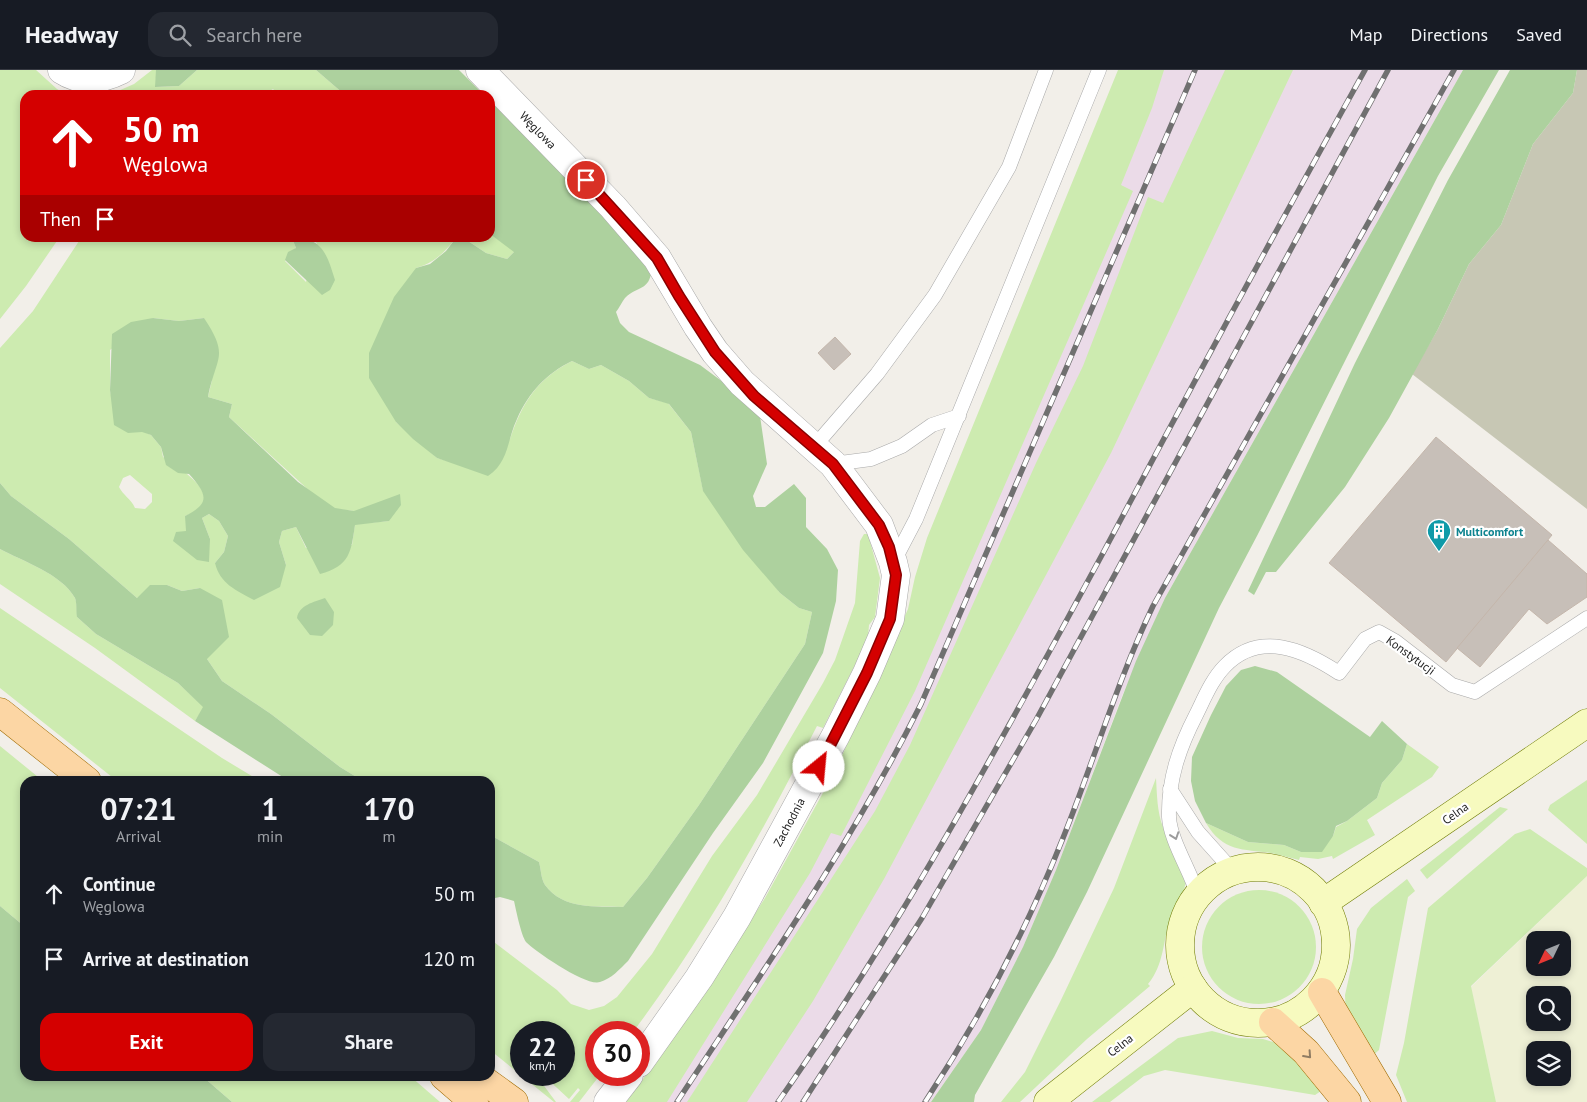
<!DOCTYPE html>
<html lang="en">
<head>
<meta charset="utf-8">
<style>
  :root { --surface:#171b24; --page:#242831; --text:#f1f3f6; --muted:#9ea1a6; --line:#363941; --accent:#d40000 }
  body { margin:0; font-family:"PT Sans",sans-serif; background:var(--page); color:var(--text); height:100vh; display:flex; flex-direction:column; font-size:19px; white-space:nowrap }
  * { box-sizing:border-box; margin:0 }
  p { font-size:16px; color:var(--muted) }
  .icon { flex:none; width:28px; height:28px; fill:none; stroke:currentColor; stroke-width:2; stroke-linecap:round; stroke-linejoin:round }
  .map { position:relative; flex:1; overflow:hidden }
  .sheet { position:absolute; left:20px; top:706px; width:475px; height:305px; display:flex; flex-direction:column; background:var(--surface); border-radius:15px; box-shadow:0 2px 8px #0003 }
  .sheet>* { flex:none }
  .guide { position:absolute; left:20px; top:20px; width:475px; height:152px; border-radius:15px; box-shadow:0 2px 8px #0003; background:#d40000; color:#fff; overflow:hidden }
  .needle { width:32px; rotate:227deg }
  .tools { position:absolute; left:1526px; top:861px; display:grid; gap:10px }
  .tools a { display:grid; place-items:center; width:45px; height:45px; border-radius:10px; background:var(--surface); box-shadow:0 2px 8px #0003; font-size:25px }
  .speed { position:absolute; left:510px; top:951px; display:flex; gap:10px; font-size:25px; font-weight:700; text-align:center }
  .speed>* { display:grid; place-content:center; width:65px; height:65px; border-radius:50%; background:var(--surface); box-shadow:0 2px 8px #0003; line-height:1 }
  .speed small { font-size:12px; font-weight:400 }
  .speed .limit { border:8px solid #d22; background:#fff; color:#111 }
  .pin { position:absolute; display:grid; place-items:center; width:42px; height:42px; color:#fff; margin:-21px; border:2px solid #fff; border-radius:50%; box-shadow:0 1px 5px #0007 }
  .me { position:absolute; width:55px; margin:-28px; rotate:28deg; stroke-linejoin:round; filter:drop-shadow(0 0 4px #0008) }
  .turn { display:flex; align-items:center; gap:18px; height:105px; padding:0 20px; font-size:22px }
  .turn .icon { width:65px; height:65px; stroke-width:2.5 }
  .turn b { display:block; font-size:35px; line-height:42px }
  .then { display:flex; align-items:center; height:48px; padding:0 20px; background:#0003; gap:10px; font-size:19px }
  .eta { display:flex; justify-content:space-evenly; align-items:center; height:85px; text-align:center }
  .eta b { font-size:30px; font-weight:800; line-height:35px }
  .action { display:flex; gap:10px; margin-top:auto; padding:10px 20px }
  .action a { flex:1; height:58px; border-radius:15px; background:var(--accent); color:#fff; font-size:20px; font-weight:800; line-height:58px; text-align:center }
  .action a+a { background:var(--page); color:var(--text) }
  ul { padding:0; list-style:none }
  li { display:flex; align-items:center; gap:15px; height:65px; padding:0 20px }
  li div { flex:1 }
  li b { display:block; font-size:19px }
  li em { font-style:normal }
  header { display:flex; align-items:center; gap:30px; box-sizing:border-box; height:70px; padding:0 25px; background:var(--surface); border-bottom:1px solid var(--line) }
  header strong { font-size:24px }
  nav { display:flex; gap:28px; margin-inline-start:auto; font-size:18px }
  .search { width:350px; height:45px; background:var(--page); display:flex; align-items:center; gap:12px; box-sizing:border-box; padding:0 18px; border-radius:15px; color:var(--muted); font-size:19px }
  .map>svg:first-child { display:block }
  .industrial { fill:#ebdbe8 }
  .construction { fill:#c7c7b4 }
  .farmland { fill:#eef0d5; fill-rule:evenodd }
  .grass { fill:#cdebb0; fill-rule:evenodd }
  .forest { fill:#add19e }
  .building { fill:#c7bfb8; stroke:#c4b6ab }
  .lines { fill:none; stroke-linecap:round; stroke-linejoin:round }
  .lane-casing { stroke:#a9a9a9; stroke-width:15 }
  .street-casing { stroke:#a9a9a9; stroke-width:29 }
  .secondary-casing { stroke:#707d05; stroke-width:29 }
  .primary-casing { stroke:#a06b00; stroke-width:29 }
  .lane { stroke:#fff; stroke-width:14 }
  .street { stroke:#fff; stroke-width:28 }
  .secondary { stroke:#f7fabf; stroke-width:28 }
  .primary { stroke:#fcd6a4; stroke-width:28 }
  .rail-casing { stroke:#707070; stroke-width:5.5 }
  .rail { stroke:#fff; stroke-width:4; stroke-dasharray:11; stroke-linecap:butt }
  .oneway { stroke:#9c9c9c }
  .oneway2 { stroke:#8f7c63 }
  .route-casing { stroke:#8a0000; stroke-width:12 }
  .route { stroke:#d40000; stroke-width:9 }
  .labels { text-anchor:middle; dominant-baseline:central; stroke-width:4.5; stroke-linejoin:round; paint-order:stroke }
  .street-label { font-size:12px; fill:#222; stroke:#fff }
  .culture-label { font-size:12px; font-weight:bold; fill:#0d838f; stroke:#fff; text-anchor:start }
</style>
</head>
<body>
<header>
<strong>Headway</strong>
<div class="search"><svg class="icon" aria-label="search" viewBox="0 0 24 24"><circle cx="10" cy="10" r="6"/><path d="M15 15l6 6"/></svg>Search here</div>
<nav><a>Map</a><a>Directions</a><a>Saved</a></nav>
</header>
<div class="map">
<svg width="1587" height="1032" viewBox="0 0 1587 1032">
  <rect width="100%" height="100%" fill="#f2efe9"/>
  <!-- industrial -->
  <path class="industrial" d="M1122,0H1463L1165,528L1122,626L1056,800L1023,877L981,960L931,1032H655L806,803Z"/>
  <!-- construction -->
  <path class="construction" d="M1577,0H1587V439L1412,304L1438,259L1469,194L1501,155L1533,74L1573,23Z"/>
  <!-- farmland -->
  <path class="farmland" d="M1587,806V1032H1496L1471,917ZM1535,870H1562V898H1535ZM1535,925H1562V952H1535ZM1535,980H1562V1008H1535Z"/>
  <!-- grass -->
  <g class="grass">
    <path d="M0,0H36L57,19L67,25H25V168H59L26,216L0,249Z"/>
    <path d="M152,0H156V17L179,16L197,0H316L345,25H279L273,19L263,25H109L134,14Z"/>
    <path d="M1118,0H1164L1152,38L1121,115L1133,121L915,621L841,766L831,763L810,803L667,1032H626L691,944L765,828L835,701L908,539L915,507L927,468Z"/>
    <path d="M1225,0H1293L1111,383L884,809L813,931L747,1032H687L875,741L910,675L1036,393L1083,296L1148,127L1163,133Z"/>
    <path d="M490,164L515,181L507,189L486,183L468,171L456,168C444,183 434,193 416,198L396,352L437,388L461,395L510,369C522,333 537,309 572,291L589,299L601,295L629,311L649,328L668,333L691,362L703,420L780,523L799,538L812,542L805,574L699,735L647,808L623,837C596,836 563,840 545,815C541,809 541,799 539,792L490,765V711H363L340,697L271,644L222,611L207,589L200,518L182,521L167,515L137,528L69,469L11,426L0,413V278L33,241L81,168H292L296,178L285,191L306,212L317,173L308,168H490ZM153,248L179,251L204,248L212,310L208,327L232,334L229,347L314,425L335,439L354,441L389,451L355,454L352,475L306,478L296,457L282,461L279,472L286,495L215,493L224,482L228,466L219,451L209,444L202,448L210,469L185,446C190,444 196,442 199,439C220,421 174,395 163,387L161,377L151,365L142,361L113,335L110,320V280ZM130,405L152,424V432L145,439L135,438C131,429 123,425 119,417L123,408Z"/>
    <path d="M864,464H868L880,508L875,547L869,555L868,567L861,583L823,658L817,656C762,763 705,866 633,962H596V1005H600L579,1032H570L580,1020L578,1018L569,1029L543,1005H564V962H521V986L516,982L514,984L521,990V1005H536L556,1032H554L490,980V869L557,920L571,934L589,940L604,936L617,927L652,884L712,786L757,725L823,613L835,590L855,533L860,471Z"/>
    <path d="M0,479C22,491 62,504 75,528C77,533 77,541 77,547L96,564L178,613L204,637L195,651L95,578L0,514Z"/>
    <path d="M0,538L222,688L260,711H117L0,618Z"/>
    <path d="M1407,674L1439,697L1432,707L1367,750L1375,765L1333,789L1332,786L1318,789L1300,787L1299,790C1290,788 1281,785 1271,783C1243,779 1223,782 1206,753L1248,772L1284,775L1301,782L1333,766L1336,757L1347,751L1377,728L1382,713L1402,690Z"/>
    <path d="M0,676L43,711H25V857L0,836Z"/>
    <path d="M1156,708C1157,724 1157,742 1163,757C1168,773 1181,787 1185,802C1190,818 1175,834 1170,849C1163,871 1164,895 1148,914L1150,916L1087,969L1020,1032H1001L1025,1002L1061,930L1114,818Z"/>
    <path d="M1587,710V774L1548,740L1550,735Z"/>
    <path d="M1500,737L1508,739L1427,809L1420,800Z"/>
    <path d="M1530,759L1587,798V806L1471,916L1496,1032H1407L1396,1005L1404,973L1428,838L1515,764Z"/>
    <path d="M1407,809L1415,821L1408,827L1379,980L1370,988L1346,947L1345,925L1353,889L1357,859L1371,838Z"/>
    <circle cx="1259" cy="877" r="57"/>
    <path d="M1212,961L1238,968L1263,969L1283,975L1324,1019L1315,1025L1165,1000L1144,1006L1110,1032H1092L1178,968Z"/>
    <path d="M202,1006H410L440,1032H232Z"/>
  </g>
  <!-- forest -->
  <g class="forest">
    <path d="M156,0H197L179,16L155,17Z"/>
    <path d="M316,0H459L484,25H345Z"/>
    <path d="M1463,0H1499L1438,106L1258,464L1219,538L1087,822L1054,887L975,1025L974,1032H931L981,960L1023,877L1056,800L1136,591L1165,528Z"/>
    <path d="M1510,0H1577L1573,23L1533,74L1501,155L1469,194L1438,259L1389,348L1345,417L1276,502H1266L1254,525L1248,521L1355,293L1448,110Z"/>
    <path d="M490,31L579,120L652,199C649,222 638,215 625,228C622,232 619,238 616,242L620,253L629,262L700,295L731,318L760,346L767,394L753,426L756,437H765L794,414L806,428V457L827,479L838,500L836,531L823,583L763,693L713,763L628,891C620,899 611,909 600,912C587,917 536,882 526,872C521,865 516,840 514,831L500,827L490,829V765L539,792C541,799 541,809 545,815C563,840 596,836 623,837L647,808L699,735L805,574L812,542L799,538L780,523L743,480L703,421L691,362L669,334L649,328L629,311L601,295L589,299L572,291C546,304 529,322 517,349C507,370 509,392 488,406L437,388L413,369L396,352L369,308V283L394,227L416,198L430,194L446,181L456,168L468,171L486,183L507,189L514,182L490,164Z"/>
    <path d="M292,168C323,167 327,185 335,210L330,220L322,225L285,190L288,182L296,178Z"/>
    <path d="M153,248L179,251L204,248C230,287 216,286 208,327L232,334L229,347L298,412L335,438L354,441L400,424L401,435L389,451L355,455C351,482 350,496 320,504L296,457L282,461L279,472L286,495L280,517L254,530C236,520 220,514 215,493L224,482L228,466L219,451L209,444L202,448L210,469L209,492L197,490L173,471L176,462L186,461L185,446C211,433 207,424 189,404L178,403L166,395L161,377L151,365L142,362L128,363L114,355L110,320L112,264L131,252Z"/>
    <path d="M0,413L11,426L69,469L137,528L150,515H167L182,521L200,518L222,530L229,567L207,589L222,611L271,644L340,697L363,711H289L195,651L203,637L178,613L96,564L77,547C76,541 77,533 75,528C62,504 22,491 0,479Z"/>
    <path d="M325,528L334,542L333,555L322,566L310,565L297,548C299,535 314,532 325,528Z"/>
    <path d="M1255,596L1277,602L1370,667L1382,651L1407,674L1402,690L1382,713L1377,728L1347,751L1336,756L1333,766L1322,782H1301L1284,775L1248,772L1206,753L1195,731L1191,711L1192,687L1211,645L1226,616L1241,600Z"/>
    <path d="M0,836L25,857V1006H202L232,1032H0Z"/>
  </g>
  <!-- building -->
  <g class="building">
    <path d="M835,267L851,284L834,300L818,283Z"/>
    <path d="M1436,367L1552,465L1446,592L1329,493Z"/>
    <path d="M1548,470L1587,504V527L1547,554L1529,539L1480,597L1457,578Z"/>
  </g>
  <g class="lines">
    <!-- lane casing -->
    <g class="lane-casing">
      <g id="lane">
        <path d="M813,378L877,304L935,225L1009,97L1046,0"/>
        <path d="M833,394L871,389L902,376L932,355L959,346"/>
        <path d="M894,491L916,449L1099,0"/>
        <path d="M1170,719L1198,762L1232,800"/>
        <path d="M1198,826C1191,802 1170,770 1169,747C1168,710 1179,678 1196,645C1204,629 1212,609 1225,596C1260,560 1304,580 1339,603L1365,569L1379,562L1395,571L1452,615L1475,622L1587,548"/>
      </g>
    </g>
    <!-- street casing -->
    <g class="street-casing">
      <g id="street">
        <path d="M62,0C82,13 101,10 121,0"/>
        <path d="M480,0L613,137L657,188L698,257L715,282L742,313L833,394L879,455L893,492L896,505L890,549L867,603L836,665L737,847L699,908L639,993"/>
        <path d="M608,1032L629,1005"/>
      </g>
    </g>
    <!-- secondary casing -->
    <g class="secondary-casing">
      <g id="secondary">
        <circle cx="1258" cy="875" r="78"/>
        <path d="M1323,833L1587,653"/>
        <path d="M1048,1032L1193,918"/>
      </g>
    </g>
    <!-- primary casing -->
    <g class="primary-casing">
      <g id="primary">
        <path d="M0,642L87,711"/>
        <path d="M1322,922L1387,1032"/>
        <path d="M1273,952L1306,982L1347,1032"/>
        <path d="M444,1006L474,1032"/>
        <path d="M478,1006L514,1032"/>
      </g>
    </g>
    <!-- lane -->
    <use href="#lane" class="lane"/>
    <!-- street -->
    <use href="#street" class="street"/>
    <!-- secondary -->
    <use href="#secondary" class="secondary"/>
    <!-- primary -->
    <use href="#primary" class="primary"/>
    <!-- rail casing -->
    <g class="rail-casing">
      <g id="rail">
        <path d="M677,1032C763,901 851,774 921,634L1195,0"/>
        <path d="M778,1032C900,858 1002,670 1103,483C1189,321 1276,160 1365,0"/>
        <path d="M803,1032L922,848L1036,650L1388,0"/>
        <path d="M925,1032C980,948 1026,861 1063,768C1094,691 1117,611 1153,536L1454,0"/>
      </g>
    </g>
    <!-- rail -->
    <use href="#rail" class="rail"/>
  </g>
  <!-- one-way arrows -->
  <defs><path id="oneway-chevron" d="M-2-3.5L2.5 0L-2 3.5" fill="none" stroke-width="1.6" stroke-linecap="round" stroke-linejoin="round" transform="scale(1.25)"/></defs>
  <use class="oneway" href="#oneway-chevron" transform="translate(1175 766) rotate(71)"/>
  <use class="oneway2" href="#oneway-chevron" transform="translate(1308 985) rotate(48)"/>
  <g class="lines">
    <!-- route casing -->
    <g class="route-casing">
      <path id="route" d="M586,110L657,188L679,226L715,282L754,326L833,394L879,455L889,477L896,505L890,549L867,603L819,697"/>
    </g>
    <!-- route -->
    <use href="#route" class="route"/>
  </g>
  <!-- icons -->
  <defs>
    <g id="building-pin" transform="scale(1.25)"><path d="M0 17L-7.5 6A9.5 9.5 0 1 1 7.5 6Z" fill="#0f9aa8" stroke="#fff"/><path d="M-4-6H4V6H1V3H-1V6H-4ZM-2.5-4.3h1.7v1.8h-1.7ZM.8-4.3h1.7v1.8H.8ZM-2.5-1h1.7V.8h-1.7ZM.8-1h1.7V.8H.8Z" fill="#fff"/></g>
  </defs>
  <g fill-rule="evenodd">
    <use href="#building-pin" x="1439" y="461"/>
  </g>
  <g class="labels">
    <!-- street labels -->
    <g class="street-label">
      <text transform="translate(538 60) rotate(46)">Węglowa</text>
      <text transform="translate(1411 585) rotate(36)">Konstytucji</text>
      <text transform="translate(1455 743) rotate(-35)">Celna</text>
      <text transform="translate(789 752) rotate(-62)">Zachodnia</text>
      <text transform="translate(1120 975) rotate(-38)">Celna</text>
    </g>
    <!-- culture labels -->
    <g class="culture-label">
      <text x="1456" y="461">Multicomfort</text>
    </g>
  </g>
</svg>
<div class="tools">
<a><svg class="needle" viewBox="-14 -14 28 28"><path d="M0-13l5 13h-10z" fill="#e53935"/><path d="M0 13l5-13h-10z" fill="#9ea1a6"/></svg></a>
<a><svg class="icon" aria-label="search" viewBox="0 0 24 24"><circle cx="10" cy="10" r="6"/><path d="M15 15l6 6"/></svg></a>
<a><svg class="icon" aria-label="layers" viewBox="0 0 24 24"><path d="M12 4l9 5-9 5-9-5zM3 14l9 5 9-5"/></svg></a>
</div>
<div class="speed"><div>22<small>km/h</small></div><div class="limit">30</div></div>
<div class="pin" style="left:586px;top:110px;background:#d93025"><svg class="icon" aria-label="arrive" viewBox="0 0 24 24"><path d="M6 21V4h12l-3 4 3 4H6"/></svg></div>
<svg class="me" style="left:819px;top:697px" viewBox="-20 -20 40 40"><circle r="19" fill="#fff"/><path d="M0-13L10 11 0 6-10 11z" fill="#d40000"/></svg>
<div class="guide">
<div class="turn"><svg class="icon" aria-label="ahead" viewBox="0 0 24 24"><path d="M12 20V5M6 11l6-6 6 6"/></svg><div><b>50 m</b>Węglowa</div></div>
<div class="then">Then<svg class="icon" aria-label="arrive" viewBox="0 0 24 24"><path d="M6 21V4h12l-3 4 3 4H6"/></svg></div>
</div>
<section class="sheet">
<div class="eta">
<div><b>07:21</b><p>Arrival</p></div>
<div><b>1</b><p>min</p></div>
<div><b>170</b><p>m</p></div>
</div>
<ul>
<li><svg class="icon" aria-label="ahead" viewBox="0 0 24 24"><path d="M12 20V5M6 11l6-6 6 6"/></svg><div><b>Continue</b><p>Węglowa</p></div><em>50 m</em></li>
<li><svg class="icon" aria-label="arrive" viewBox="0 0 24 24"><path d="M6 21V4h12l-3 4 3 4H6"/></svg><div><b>Arrive at destination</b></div><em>120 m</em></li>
</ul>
<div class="action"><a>Exit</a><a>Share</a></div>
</section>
</div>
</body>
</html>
